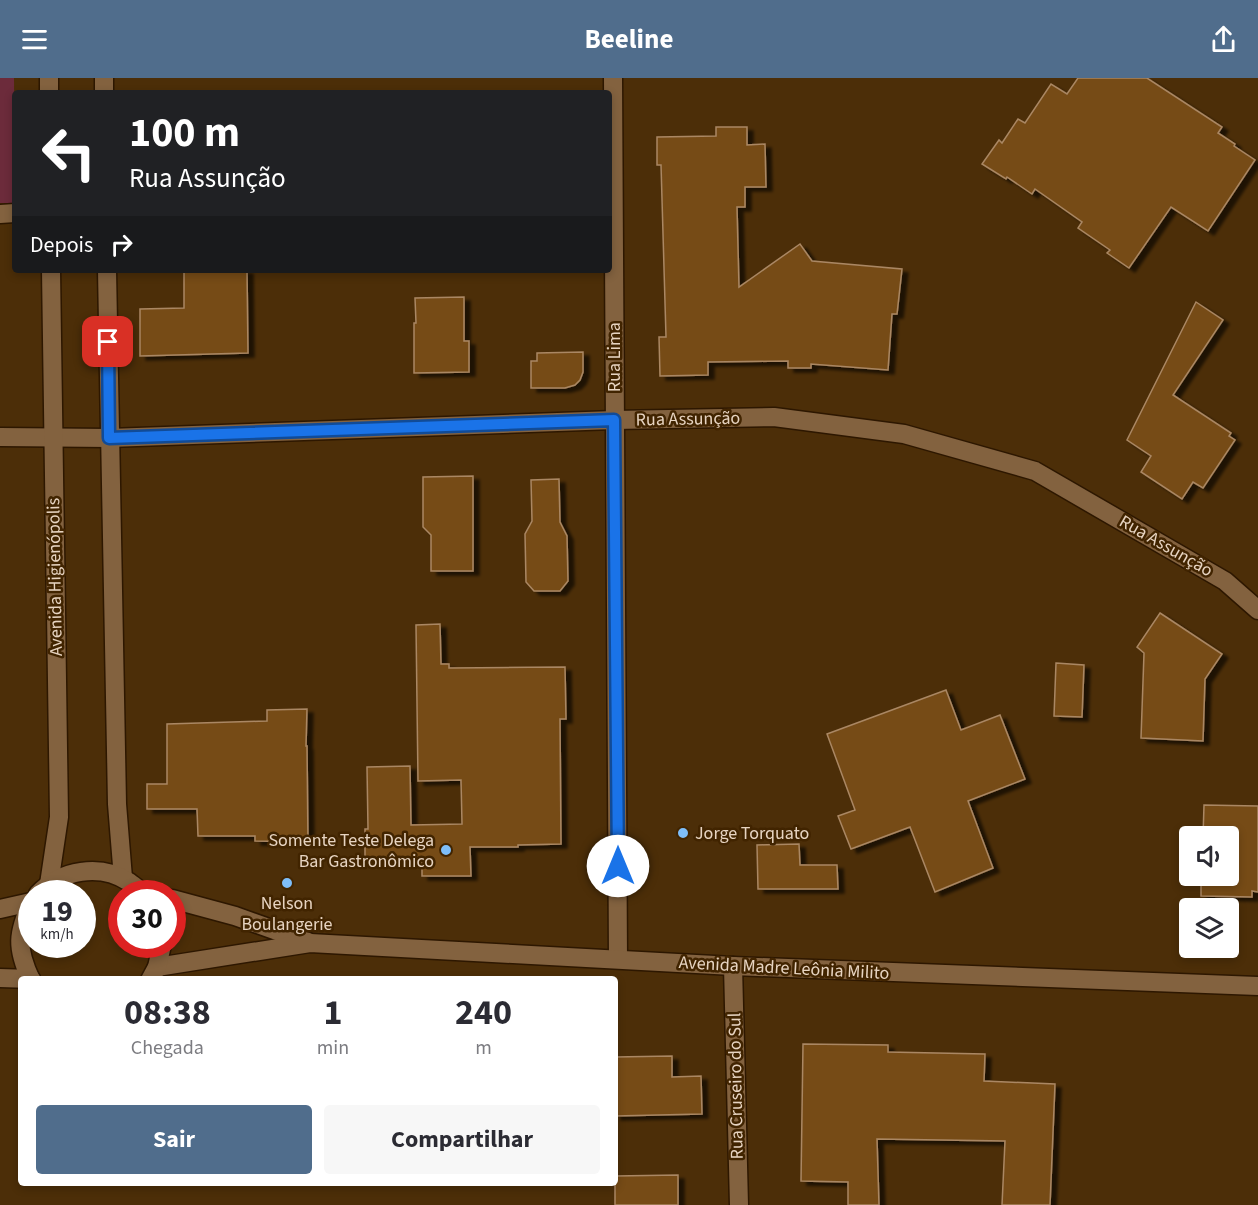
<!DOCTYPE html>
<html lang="pt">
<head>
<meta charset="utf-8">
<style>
  :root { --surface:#fff; --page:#f7f7f7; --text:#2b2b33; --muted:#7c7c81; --accent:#506d8c }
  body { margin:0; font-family:"Source Sans 3",sans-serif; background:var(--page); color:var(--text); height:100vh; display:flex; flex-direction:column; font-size:22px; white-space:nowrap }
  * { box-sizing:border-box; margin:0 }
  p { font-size:20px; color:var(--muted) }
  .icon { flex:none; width:33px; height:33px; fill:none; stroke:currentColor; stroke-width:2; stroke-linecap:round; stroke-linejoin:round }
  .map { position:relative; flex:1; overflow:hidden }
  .panel { position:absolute; left:18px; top:898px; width:600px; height:210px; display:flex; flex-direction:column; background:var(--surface); border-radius:6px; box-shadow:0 3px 9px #0003 }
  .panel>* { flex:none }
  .guide { position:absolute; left:12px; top:12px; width:600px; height:183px; border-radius:6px; box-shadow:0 3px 9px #0003; background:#202124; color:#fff; overflow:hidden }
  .tools { position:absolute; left:1179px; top:748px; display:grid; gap:12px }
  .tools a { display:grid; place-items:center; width:60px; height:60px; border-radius:6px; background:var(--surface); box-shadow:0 3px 9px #0003; font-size:30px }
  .speed { position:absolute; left:18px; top:802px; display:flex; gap:12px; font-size:30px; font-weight:700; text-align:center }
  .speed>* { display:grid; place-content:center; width:78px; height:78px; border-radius:50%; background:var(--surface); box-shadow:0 3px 9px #0003; line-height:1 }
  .speed small { font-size:15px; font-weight:400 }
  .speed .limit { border:9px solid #d22; background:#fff; color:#111 }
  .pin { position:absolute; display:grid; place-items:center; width:51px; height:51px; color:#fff; margin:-26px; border-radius:12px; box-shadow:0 3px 9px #0006 }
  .me { position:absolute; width:66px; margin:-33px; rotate:0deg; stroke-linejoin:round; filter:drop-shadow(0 0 4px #0008) }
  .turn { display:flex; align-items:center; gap:21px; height:126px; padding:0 18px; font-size:27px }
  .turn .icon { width:78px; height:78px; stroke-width:2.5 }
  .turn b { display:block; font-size:42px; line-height:51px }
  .then { display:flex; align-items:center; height:57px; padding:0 18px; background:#0003; gap:12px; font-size:22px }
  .eta { display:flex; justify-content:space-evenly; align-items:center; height:102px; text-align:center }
  .eta b { font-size:36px; font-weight:700; line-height:42px }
  .primary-button { display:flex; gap:12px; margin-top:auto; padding:12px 18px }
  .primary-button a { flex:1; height:69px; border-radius:6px; background:var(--accent); color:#fff; font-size:24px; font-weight:700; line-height:69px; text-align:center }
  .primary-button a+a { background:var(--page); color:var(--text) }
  header { display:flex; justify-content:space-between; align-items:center; height:78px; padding:0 18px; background:var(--accent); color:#fff; font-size:27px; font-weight:700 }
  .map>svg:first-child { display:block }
  .green { fill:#6c2b3b }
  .building { fill:#764c19; stroke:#aa8763; stroke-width:1.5; filter:url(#shadow) }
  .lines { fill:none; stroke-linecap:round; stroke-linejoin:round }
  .street-casing { stroke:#2d1700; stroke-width:21 }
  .secondary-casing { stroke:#2d1700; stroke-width:21 }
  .street { stroke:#83623f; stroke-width:18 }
  .secondary { stroke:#83623f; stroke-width:18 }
  .route-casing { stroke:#114b97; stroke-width:15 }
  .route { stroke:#1a73e8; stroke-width:10 }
  .poi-dot { fill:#7ebef9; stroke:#412400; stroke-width:2 }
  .labels { text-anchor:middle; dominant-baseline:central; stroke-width:5; stroke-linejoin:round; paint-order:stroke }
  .street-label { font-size:18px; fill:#e7d4c1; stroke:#412400 }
  .poi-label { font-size:18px; fill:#e7d4c1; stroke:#412400; text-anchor:start }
</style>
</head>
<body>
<header><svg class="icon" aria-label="menu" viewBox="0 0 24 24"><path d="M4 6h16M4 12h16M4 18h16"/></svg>Beeline<svg class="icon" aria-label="share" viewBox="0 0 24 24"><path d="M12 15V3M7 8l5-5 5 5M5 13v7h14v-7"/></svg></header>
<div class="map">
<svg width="1258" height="1127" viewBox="0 0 1258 1127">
  <defs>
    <filter id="shadow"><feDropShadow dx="6" dy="4" stdDeviation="1.5" flood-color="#0009"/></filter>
  </defs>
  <rect width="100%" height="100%" fill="#4c2e08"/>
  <!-- green -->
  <path class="green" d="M0,0H14L15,125H0Z"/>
  <!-- building -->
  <g class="building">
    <path d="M1078,0H1147L1222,49L1218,55L1235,66L1234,68L1255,82L1208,153L1171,129L1129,190L1107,175L1110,172L1078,150L1082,144L1035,111L1032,116L1007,99L1006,101L982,86L999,62L1002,65L1018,41L1025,45L1051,6L1067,16Z"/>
    <path d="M716,49H747V67L765,66L766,109H745V129H737L739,209L800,166L812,183L902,191L897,236H892L888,292L811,286V290H788V283L708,284V297L660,298L659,259H666L661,87H657V59L716,58Z"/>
    <path d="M184,192H247L248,275L140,278V231L184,230Z"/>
    <path d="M464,219V263H469V294L414,295V245H416L415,220Z"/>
    <path d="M1196,224L1223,242L1173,317L1231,355L1229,358L1235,362L1203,410L1193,404L1182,421L1141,394L1151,378L1127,362Z"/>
    <path d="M583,274V294L580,302L575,307L565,310H531V283H537V275Z"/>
    <path d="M473,398V493H431V457L423,449V399Z"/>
    <path d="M559,401L560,444L567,458L568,503L560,513H534L526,504L525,456L532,443L531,402Z"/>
    <path d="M1160,535L1222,576L1205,601L1203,663L1141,660L1144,575L1137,569Z"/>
    <path d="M440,546L441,586H449V590L565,589L566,641H560L561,766L518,767V769H470L471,798H422V782H365V751H368L367,689L410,688L411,747L462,746L461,702L418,703L416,547Z"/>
    <path d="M1056,585L1084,587L1082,639L1054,638Z"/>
    <path d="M946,612L961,652L1000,637L1025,701L968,723L993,790L935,814L910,749L851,771L838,738L855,732L827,656Z"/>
    <path d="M307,631L306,668H307L308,764L255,763V758H198L197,731H147V706H167V646L267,643V632Z"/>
    <path d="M1204,727L1258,728V814L1252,813V819L1201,818V798H1228V759H1203Z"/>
    <path d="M799,766L800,787H837L838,811H758L757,767Z"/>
    <path d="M803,966L888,967V974L985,976L984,1003L1055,1006L1050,1127H1002L1005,1063L877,1061L879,1127H848V1104L801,1103Z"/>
    <path d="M672,978V999L701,998L702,1036L615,1038V979Z"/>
    <path d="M678,1097V1127H615V1098Z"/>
  </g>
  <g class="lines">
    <!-- street casing -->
    <g class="street-casing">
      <g id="street">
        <path d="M613,0L618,881"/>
        <path d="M0,136L15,135"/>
        <path d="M0,359L109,360L614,342L774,339L904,356L1035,393L1225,503L1258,532"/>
        <path d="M172,821L235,838L308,864"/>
        <path d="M733,888L739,1127"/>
        <path d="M157,889L310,865L733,888L1258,908"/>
      </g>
    </g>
    <!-- secondary casing -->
    <g class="secondary-casing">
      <g id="secondary">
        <path d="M49,0V15"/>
        <path d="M104,0V15"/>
        <path d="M107,192L117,726L123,800"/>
        <path d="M49,806L59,739L51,192"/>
        <path d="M38,816C61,792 100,785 129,804C134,808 139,811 143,816"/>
        <path d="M0,831L31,824"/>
        <path d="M0,900L31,901"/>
        <path d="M31,902C16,870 17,855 32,824"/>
        <path d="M150,902L157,889L162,867"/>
      </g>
    </g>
    <!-- street -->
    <use href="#street" class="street"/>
    <!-- secondary -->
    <use href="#secondary" class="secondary"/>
  </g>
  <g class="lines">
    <!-- route casing -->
    <g class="route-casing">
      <path id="route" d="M108,264L109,360L614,342L618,788"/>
    </g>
    <!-- route -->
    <use href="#route" class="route"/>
  </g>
  <!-- markers -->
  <g class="poi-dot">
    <circle cx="683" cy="755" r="6"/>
    <circle cx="446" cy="772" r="6"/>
    <circle cx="287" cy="805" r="6"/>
  </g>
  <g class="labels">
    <!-- street labels -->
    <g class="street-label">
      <text transform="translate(614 279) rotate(-90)">Rua Lima</text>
      <text transform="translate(688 341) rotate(-1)">Rua Assunção</text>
      <text transform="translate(1166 468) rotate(30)">Rua Assunção</text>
      <text transform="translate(55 499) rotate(-91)">Avenida Higienópolis</text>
      <text transform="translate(784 890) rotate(3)">Avenida Madre Leônia Milito</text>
      <text transform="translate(736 1008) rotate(-91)">Rua Cruseiro do Sul</text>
    </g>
    <!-- poi labels -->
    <g class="poi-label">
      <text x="695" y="755">Jorge Torquato</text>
      <text x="434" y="762" text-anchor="end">Somente Teste Delega<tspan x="434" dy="21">Bar Gastronômico</tspan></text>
      <text x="287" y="825" text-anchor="middle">Nelson<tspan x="287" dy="21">Boulangerie</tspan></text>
    </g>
  </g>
</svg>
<div class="tools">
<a><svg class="icon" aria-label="sound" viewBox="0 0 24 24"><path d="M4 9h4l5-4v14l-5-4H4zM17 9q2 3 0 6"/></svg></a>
<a><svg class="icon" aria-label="layers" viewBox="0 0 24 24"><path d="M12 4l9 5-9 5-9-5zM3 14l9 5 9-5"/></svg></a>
</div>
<div class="speed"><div>19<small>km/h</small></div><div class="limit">30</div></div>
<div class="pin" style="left:108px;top:264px;background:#d93025"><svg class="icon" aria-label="arrive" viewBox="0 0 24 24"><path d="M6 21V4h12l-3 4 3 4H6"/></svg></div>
<svg class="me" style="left:618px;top:788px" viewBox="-20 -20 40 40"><circle r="19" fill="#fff"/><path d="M0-13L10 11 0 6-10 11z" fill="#1a73e8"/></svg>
<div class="guide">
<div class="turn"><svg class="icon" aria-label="left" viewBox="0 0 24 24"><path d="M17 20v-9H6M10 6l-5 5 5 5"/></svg><div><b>100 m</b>Rua Assunção</div></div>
<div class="then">Depois<svg class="icon" aria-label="right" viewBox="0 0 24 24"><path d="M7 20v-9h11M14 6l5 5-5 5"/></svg></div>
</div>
<section class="panel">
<div class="eta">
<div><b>08:38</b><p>Chegada</p></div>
<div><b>1</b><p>min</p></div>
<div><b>240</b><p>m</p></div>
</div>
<div class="primary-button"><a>Sair</a><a>Compartilhar</a></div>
</section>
</div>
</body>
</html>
